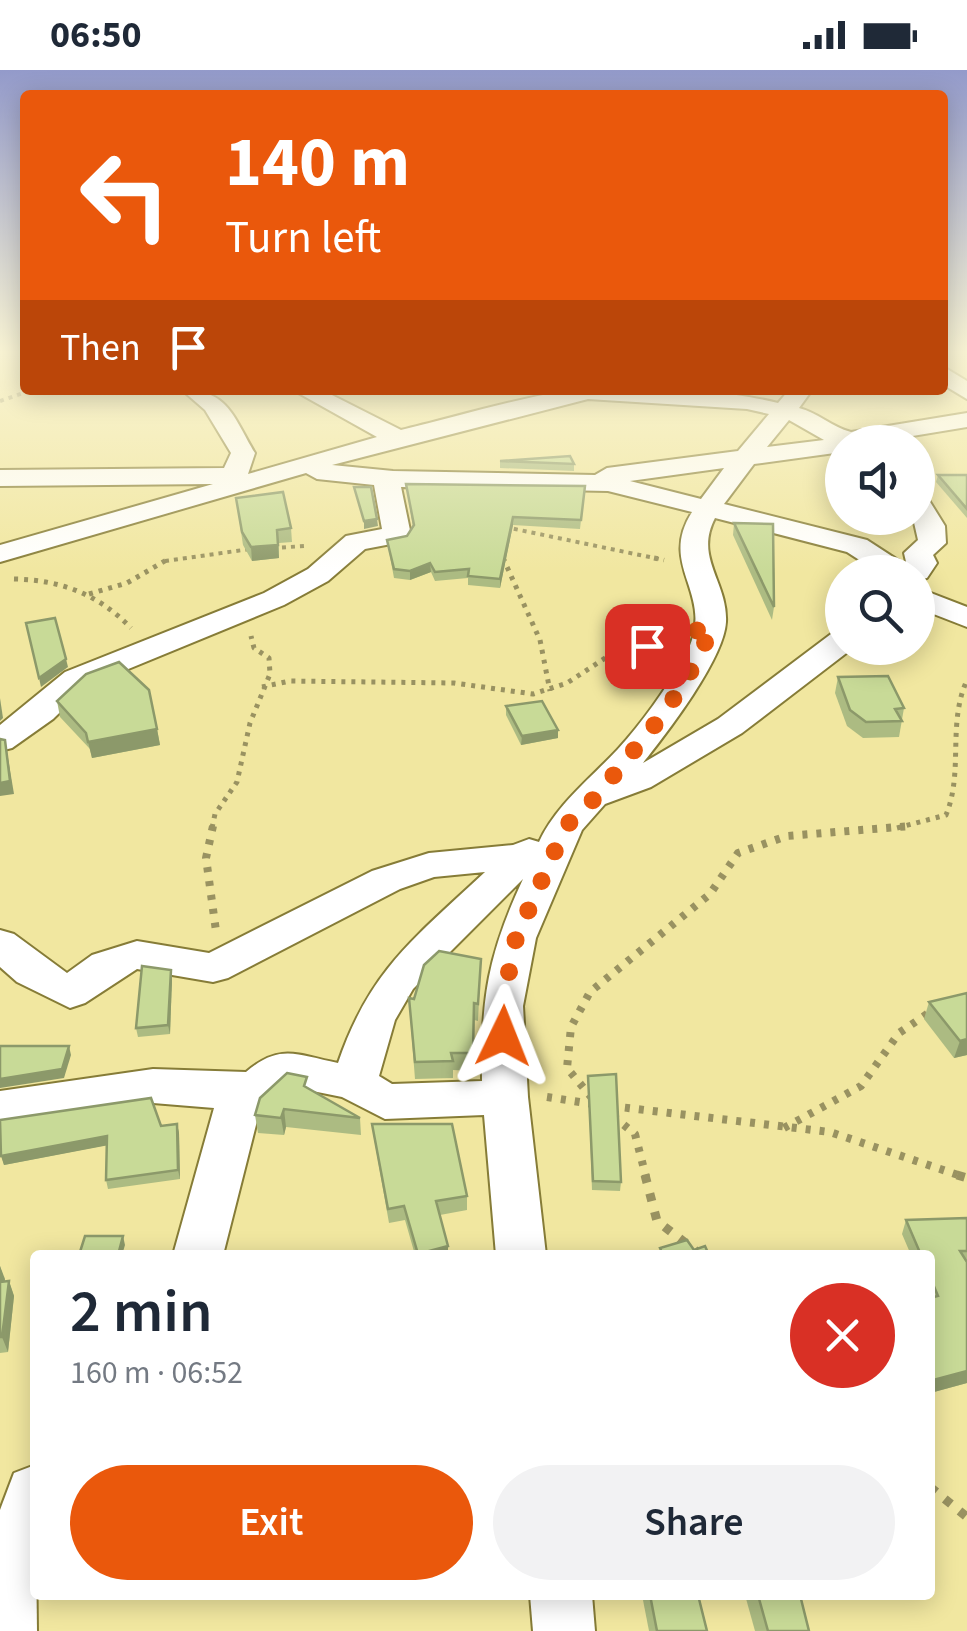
<!DOCTYPE html>
<html lang="en">
<head>
<meta charset="utf-8">
<style>
  :root { --surface:#fff; --page:#f2f2f3; --text:#1f2937; --muted:#747a83; --accent:#ea580c }
  body { margin:0; font-family:"Source Sans 3",sans-serif; background:var(--page); color:var(--text); height:100vh; display:flex; flex-direction:column; font-size:38px; white-space:nowrap }
  * { box-sizing:border-box; margin:0 }
  p { font-size:32px; color:var(--muted) }
  .icon { flex:none; width:55px; height:55px; fill:none; stroke:currentColor; stroke-width:2; stroke-linecap:round; stroke-linejoin:round }
  .map { position:relative; flex:1; overflow:hidden }
  .side { position:absolute; left:30px; top:1180px; width:905px; height:350px; display:flex; flex-direction:column; background:var(--surface); border-radius:10px; box-shadow:0 5px 25px #0003 }
  .side>* { flex:none }
  .banner { position:absolute; left:20px; top:20px; width:928px; height:305px; border-radius:10px; box-shadow:0 5px 25px #0003; background:#ea580c; color:#fff; overflow:hidden }
  .buttons { position:absolute; left:825px; top:355px; display:grid; gap:20px }
  .buttons a { display:grid; place-items:center; width:110px; height:110px; border-radius:50%; background:var(--surface); box-shadow:0 5px 25px #0003; font-size:50px }
  .pin { position:absolute; display:grid; place-items:center; width:85px; height:85px; color:#fff; margin:-42px; border-radius:20px; box-shadow:0 5px 15px #0006 }
  .me { position:absolute; width:110px; margin:-55px; rotate:2deg; stroke-linejoin:round; filter:drop-shadow(0 0 8px #0008) }
  .turn { display:flex; align-items:center; gap:35px; height:210px; padding:0 40px; font-size:45px }
  .turn .icon { width:130px; height:130px; stroke-width:2.5 }
  .turn b { display:block; font-size:70px; line-height:85px }
  .then { display:flex; align-items:center; height:95px; padding:0 40px; background:#0003; gap:20px; font-size:38px }
  .round { display:grid; place-items:center; flex:none; width:105px; height:105px; border-radius:52px; background:var(--page) }
  .overview { display:flex; align-items:center; justify-content:space-between; height:170px; padding:0 40px }
  h1 { font-size:60px; font-weight:600; line-height:75px }
  .primary-button { display:flex; gap:20px; margin-top:auto; padding:20px 40px }
  .primary-button a { flex:1; height:115px; border-radius:60px; background:var(--accent); color:#fff; font-size:40px; font-weight:600; line-height:115px; text-align:center }
  .primary-button a+a { background:var(--page); color:var(--text) }
  .status { display:flex; justify-content:space-between; align-items:center; height:70px; padding:0 50px; background:var(--surface); direction:ltr }
  .status svg { height:28px; fill:currentColor }
  .map>svg:first-child { display:block }
  .lines { fill:none; stroke-linecap:round; stroke-linejoin:round }
  .street-casing { stroke:#867c37; stroke-width:4 }
  .path-far3 { stroke:#999261; stroke-width:4; stroke-dasharray:4 5; stroke-linecap:butt }
  .path-far2 { stroke:#999261; stroke-width:5; stroke-dasharray:4 6; stroke-linecap:butt }
  .path-far1 { stroke:#999261; stroke-width:8; stroke-dasharray:5 9; stroke-linecap:butt }
  .path { stroke:#999261; stroke-width:9; stroke-dasharray:8 11; stroke-linecap:butt }
  .street { fill:#fff; fill-rule:evenodd }
  .wall { fill:#acbb82 }
  .shaded-wall { fill:#8c996a }
  .building { fill:#c8da97; stroke:#8c996a; stroke-width:2.5 }
  .route { stroke:#ea580c; stroke-width:18; stroke-dasharray:0 32.4 }
</style>
</head>
<body>
<div class="status"><b>06:50</b><svg viewBox="0 0 49 12"><path d="M0 12V9h3v3zM5 12V6h3v6zM10 12V3h3v9zM15 12V0h3v12zM26 1h20v11H26zM47 4h2v5h-2z"/></svg></div>
<div class="map">
<svg width="967" height="1561" viewBox="0 0 967 1561">
  <rect width="100%" height="100%" fill="#f1e7a0"/>
  <g class="lines">
    <!-- street casing -->
    <g class="street-casing">
      <g id="street">
        <path d="M942,296L967,311V329L942,314Z"/>
        <path d="M182,320C229,320 233,347 255,383L248,404L377,367L293,320H322L401,360C455,347 510,330 565,321C621,312 723,319 778,333L789,320H812L799,338C819,343 831,357 851,362L967,343V357L876,372H842V382L754,394L724,434L867,470L907,496L904,483L918,470L913,448H918V425L927,427L945,456L946,473L933,485L937,493L927,508L918,510V502H878L847,482L715,448C694,488 728,512 726,552C724,589 667,663 643,693L718,649L831,564L842,562V578H853L742,663L651,717L605,734L582,760L536,868L523,936L528,1027L546,1185H496L484,1045L385,1049L342,1027L288,1016L259,1043L223,1185H173L214,1038L153,1033L0,1057V1021L153,999L246,1002C280,973 297,985 338,993C370,899 416,867 485,802L434,807L400,819L228,908L213,912L137,899L85,933L70,938L17,912L0,897V860L14,864L67,903L92,885L137,871L209,883L372,801L429,783L513,775L529,769L539,772C556,735 591,708 618,679C642,653 667,617 685,586C719,524 656,499 692,442L608,421L401,417L411,465L407,471L365,479L328,511L284,535L87,616L53,649L12,678L0,681V655L65,602L264,523L308,499L346,466L382,459L374,415L317,409L306,403L0,492V475L213,414L0,416V400L224,398L231,383L205,340ZM588,329L747,339L769,344L738,381L607,398L595,405L393,401L332,395ZM789,350L824,370L767,377ZM724,398L701,429L630,411ZM523,809C488,885 481,927 482,1011L392,1014L379,1006L395,950L413,919Z"/>
        <path d="M918,518L967,537V557L918,538Z"/>
        <path d="M35,1395L37,1561H0V1440L14,1403Z"/>
        <path d="M530,1525H592L595,1561H533Z"/>
      </g>
    </g>
    <!-- path-far3 -->
    <g class="path-far3">
      <path d="M0,331L32,320"/>
      <path d="M505,457L664,490"/>
      <path d="M273,478L305,476"/>
      <path d="M503,487L505,491"/>
      <path d="M165,491L250,479"/>
    </g>
    <!-- path-far2 -->
    <g class="path-far2">
      <path d="M503,488L540,570L550,621"/>
      <path d="M654,488L664,490"/>
      <path d="M14,509C61,510 98,524 131,558"/>
      <path d="M89,524L127,513L170,488"/>
      <path d="M262,617L290,611L454,613L533,624L567,613L616,581L671,571"/>
      <path d="M212,758L215,744L237,712L250,653L270,604L269,588L254,578L251,566"/>
      <path d="M897,758L946,745C964,701 947,654 967,610"/>
    </g>
    <!-- path-far1 -->
    <g class="path-far1">
      <path d="M213,756L206,788L216,861"/>
      <path d="M547,1027L593,1034"/>
      <path d="M592,1028L567,998L571,957L590,922L710,824L738,783L787,766L911,756"/>
      <path d="M611,1036L830,1062L964,1107"/>
      <path d="M613,1046L635,1064L646,1107"/>
      <path d="M784,1058L861,1016L899,963L930,942"/>
    </g>
    <!-- path -->
    <g class="path">
      <path d="M645,1105L657,1151L701,1185"/>
      <path d="M957,1105L967,1108"/>
      <path d="M930,1417L967,1447"/>
    </g>
    <!-- street -->
    <use href="#street" class="street"/>
  </g>
  <!-- wall -->
  <g class="wall">
    <path d="M500,391L574,394V401L500,398Z"/>
    <path d="M938,405H967V448L936,412Z"/>
    <path d="M406,414L585,416L580,459L513,455L500,518L468,515V508L435,511L431,502L410,510L394,508L387,470L407,466L413,457Z"/>
    <path d="M236,428L291,458L292,472L279,473V488L252,491L243,475Z"/>
    <path d="M734,453L774,537L772,550L733,465Z"/>
    <path d="M838,607L904,638L899,667L863,668L847,656L835,623Z"/>
    <path d="M57,631L157,659L160,675L92,688L90,679L60,647Z"/>
    <path d="M506,636L558,668L521,675L506,645Z"/>
    <path d="M481,889L478,951L474,950L473,1001L453,1000V1008L415,1009L410,945L414,929Z"/>
    <path d="M172,909L170,964L138,967L136,958Z"/>
    <path d="M967,923V985L954,988L924,949L929,932Z"/>
    <path d="M588,1006L621,1112L620,1121L592,1120Z"/>
    <path d="M308,1019L360,1048L361,1065L286,1057L284,1065L258,1063L255,1045Z"/>
    <path d="M0,1050L161,1056L177,1054L179,1063L180,1109L108,1119L106,1110L107,1075L4,1095L0,1081Z"/>
    <path d="M372,1054L467,1126V1140L440,1145L448,1185H415L405,1150L389,1153L374,1068Z"/>
    <path d="M967,1148V1313L934,1322L930,1329V1185H911L902,1164L906,1150Z"/>
    <path d="M0,1196L5,1212L9,1211L14,1226L8,1282L0,1283Z"/>
    <path d="M642,1525H698L707,1561H649Z"/>
    <path d="M745,1525H800L809,1561H755Z"/>
  </g>
  <!-- shaded-wall -->
  <g class="shaded-wall">
    <path d="M513,447V455L500,518V509Z"/>
    <path d="M377,449L378,456L364,459V451Z"/>
    <path d="M277,460L279,488L252,491L251,477Z"/>
    <path d="M430,493L431,502L410,510V501Z"/>
    <path d="M66,589L68,597L41,617L39,608Z"/>
    <path d="M0,628L3,648L0,651Z"/>
    <path d="M157,659L160,675L92,688L88,672Z"/>
    <path d="M558,660V668L521,675L522,666Z"/>
    <path d="M5,670L14,724L0,726V713Z"/>
    <path d="M171,900L172,909L170,964L168,955Z"/>
    <path d="M967,969V985L954,988L960,971Z"/>
    <path d="M69,976L71,985L64,1008L0,1018V1009Z"/>
    <path d="M284,1039L286,1057L284,1065L281,1048Z"/>
    <path d="M177,1054L179,1063L180,1109L178,1100Z"/>
    <path d="M107,1066L109,1075L4,1095L1,1086Z"/>
    <path d="M123,1166L125,1175L122,1185H118Z"/>
    <path d="M448,1176V1185H418V1184Z"/>
    <path d="M0,1196L5,1209L3,1228L0,1220Z"/>
    <path d="M9,1211L14,1226L8,1282L2,1267Z"/>
    <path d="M967,1301V1313L934,1322L930,1329V1317L933,1310Z"/>
  </g>
  <!-- building -->
  <g class="building">
    <path d="M570,386L574,394L500,391Z"/>
    <path d="M938,405H967V439Z"/>
    <path d="M406,414L585,416L581,450L513,447L500,509L468,506L469,499L435,502L430,493L410,501L394,499L387,470L407,466L414,455Z"/>
    <path d="M354,417H371L377,449L364,451Z"/>
    <path d="M283,422L291,458L277,460L278,475L251,477L242,462L236,428Z"/>
    <path d="M734,453L773,454L774,537Z"/>
    <path d="M55,548L66,589L39,608L26,553Z"/>
    <path d="M119,592L149,620L157,659L88,672L86,663L57,631L86,604Z"/>
    <path d="M888,606L904,638L895,639L902,651L866,652L850,640L838,607Z"/>
    <path d="M542,631L558,660L522,666L506,636Z"/>
    <path d="M0,669L5,670L10,711L0,713Z"/>
    <path d="M439,881L481,889L478,934L474,933L473,983H451L453,991L415,992L409,928L414,929L424,895Z"/>
    <path d="M142,896L171,900L168,955L136,958Z"/>
    <path d="M967,923V969L960,971L929,932Z"/>
    <path d="M0,976H69L62,999L0,1009Z"/>
    <path d="M287,1003L307,1007L304,1016L360,1048L284,1039L281,1048L255,1045L260,1028Z"/>
    <path d="M616,1004L621,1112L593,1111L588,1006Z"/>
    <path d="M151,1028L161,1056L177,1054L178,1100L106,1110L107,1066L1,1086L0,1050Z"/>
    <path d="M372,1054H452L467,1126L436,1131L448,1176L418,1184L404,1136L388,1139Z"/>
    <path d="M967,1148V1181H960L967,1192V1301L933,1310L936,1316L930,1317V1228L938,1226L930,1207V1185H921L906,1150Z"/>
    <path d="M85,1166H123L118,1185H79Z"/>
    <path d="M687,1170L694,1180L705,1176L709,1185H663L660,1178Z"/>
    <path d="M9,1211L2,1267H0V1212Z"/>
    <path d="M650,1525H698L707,1561H657Z"/>
    <path d="M758,1525H800L809,1561H768Z"/>
  </g>
  <!-- sky -->
  <linearGradient id="sky" x2="0" y2="1"><stop stop-color="#939aca"/><stop offset="0.56" stop-color="#f9f4d4"/><stop offset="1" stop-color="#f9f4d4" stop-opacity="0"/></linearGradient>
  <rect width="967" height="503" fill="url(#sky)"/>
  <g class="lines">
    <!-- route -->
    <path class="route" d="M503,966L502,936L516,868L566,756L595,728L666,641L701,584L711,556L647,576"/>
  </g>
</svg>
<div class="buttons">
<a><svg class="icon" aria-label="sound" viewBox="0 0 24 24"><path d="M4 9h4l5-4v14l-5-4H4zM17 9q2 3 0 6"/></svg></a>
<a><svg class="icon" aria-label="search" viewBox="0 0 24 24"><circle cx="10" cy="10" r="6"/><path d="M15 15l6 6"/></svg></a>
</div>
<div class="pin" style="left:647px;top:576px;background:#d93025"><svg class="icon" aria-label="arrive" viewBox="0 0 24 24"><path d="M6 21V4h12l-3 4 3 4H6"/></svg></div>
<svg class="me" style="left:503px;top:966px" viewBox="-20 -20 40 40"><path d="M0-17L14 15 0 8-14 15z" fill="#ea580c" stroke="#fff" stroke-width="4"/></svg>
<div class="banner">
<div class="turn"><svg class="icon" aria-label="left" viewBox="0 0 24 24"><path d="M17 20v-9H6M10 6l-5 5 5 5"/></svg><div><b>140 m</b>Turn left</div></div>
<div class="then">Then<svg class="icon" aria-label="arrive" viewBox="0 0 24 24"><path d="M6 21V4h12l-3 4 3 4H6"/></svg></div>
</div>
<section class="side">
<div class="overview"><div><h1>2 min</h1><p>160 m · 06:52</p></div><a class="round" style="background:#d93025;color:#fff"><svg class="icon" aria-label="close" viewBox="0 0 24 24"><path d="M6 6l12 12M18 6L6 18"/></svg></a></div>
<div class="primary-button"><a>Exit</a><a>Share</a></div>
</section>
</div>
</body>
</html>
